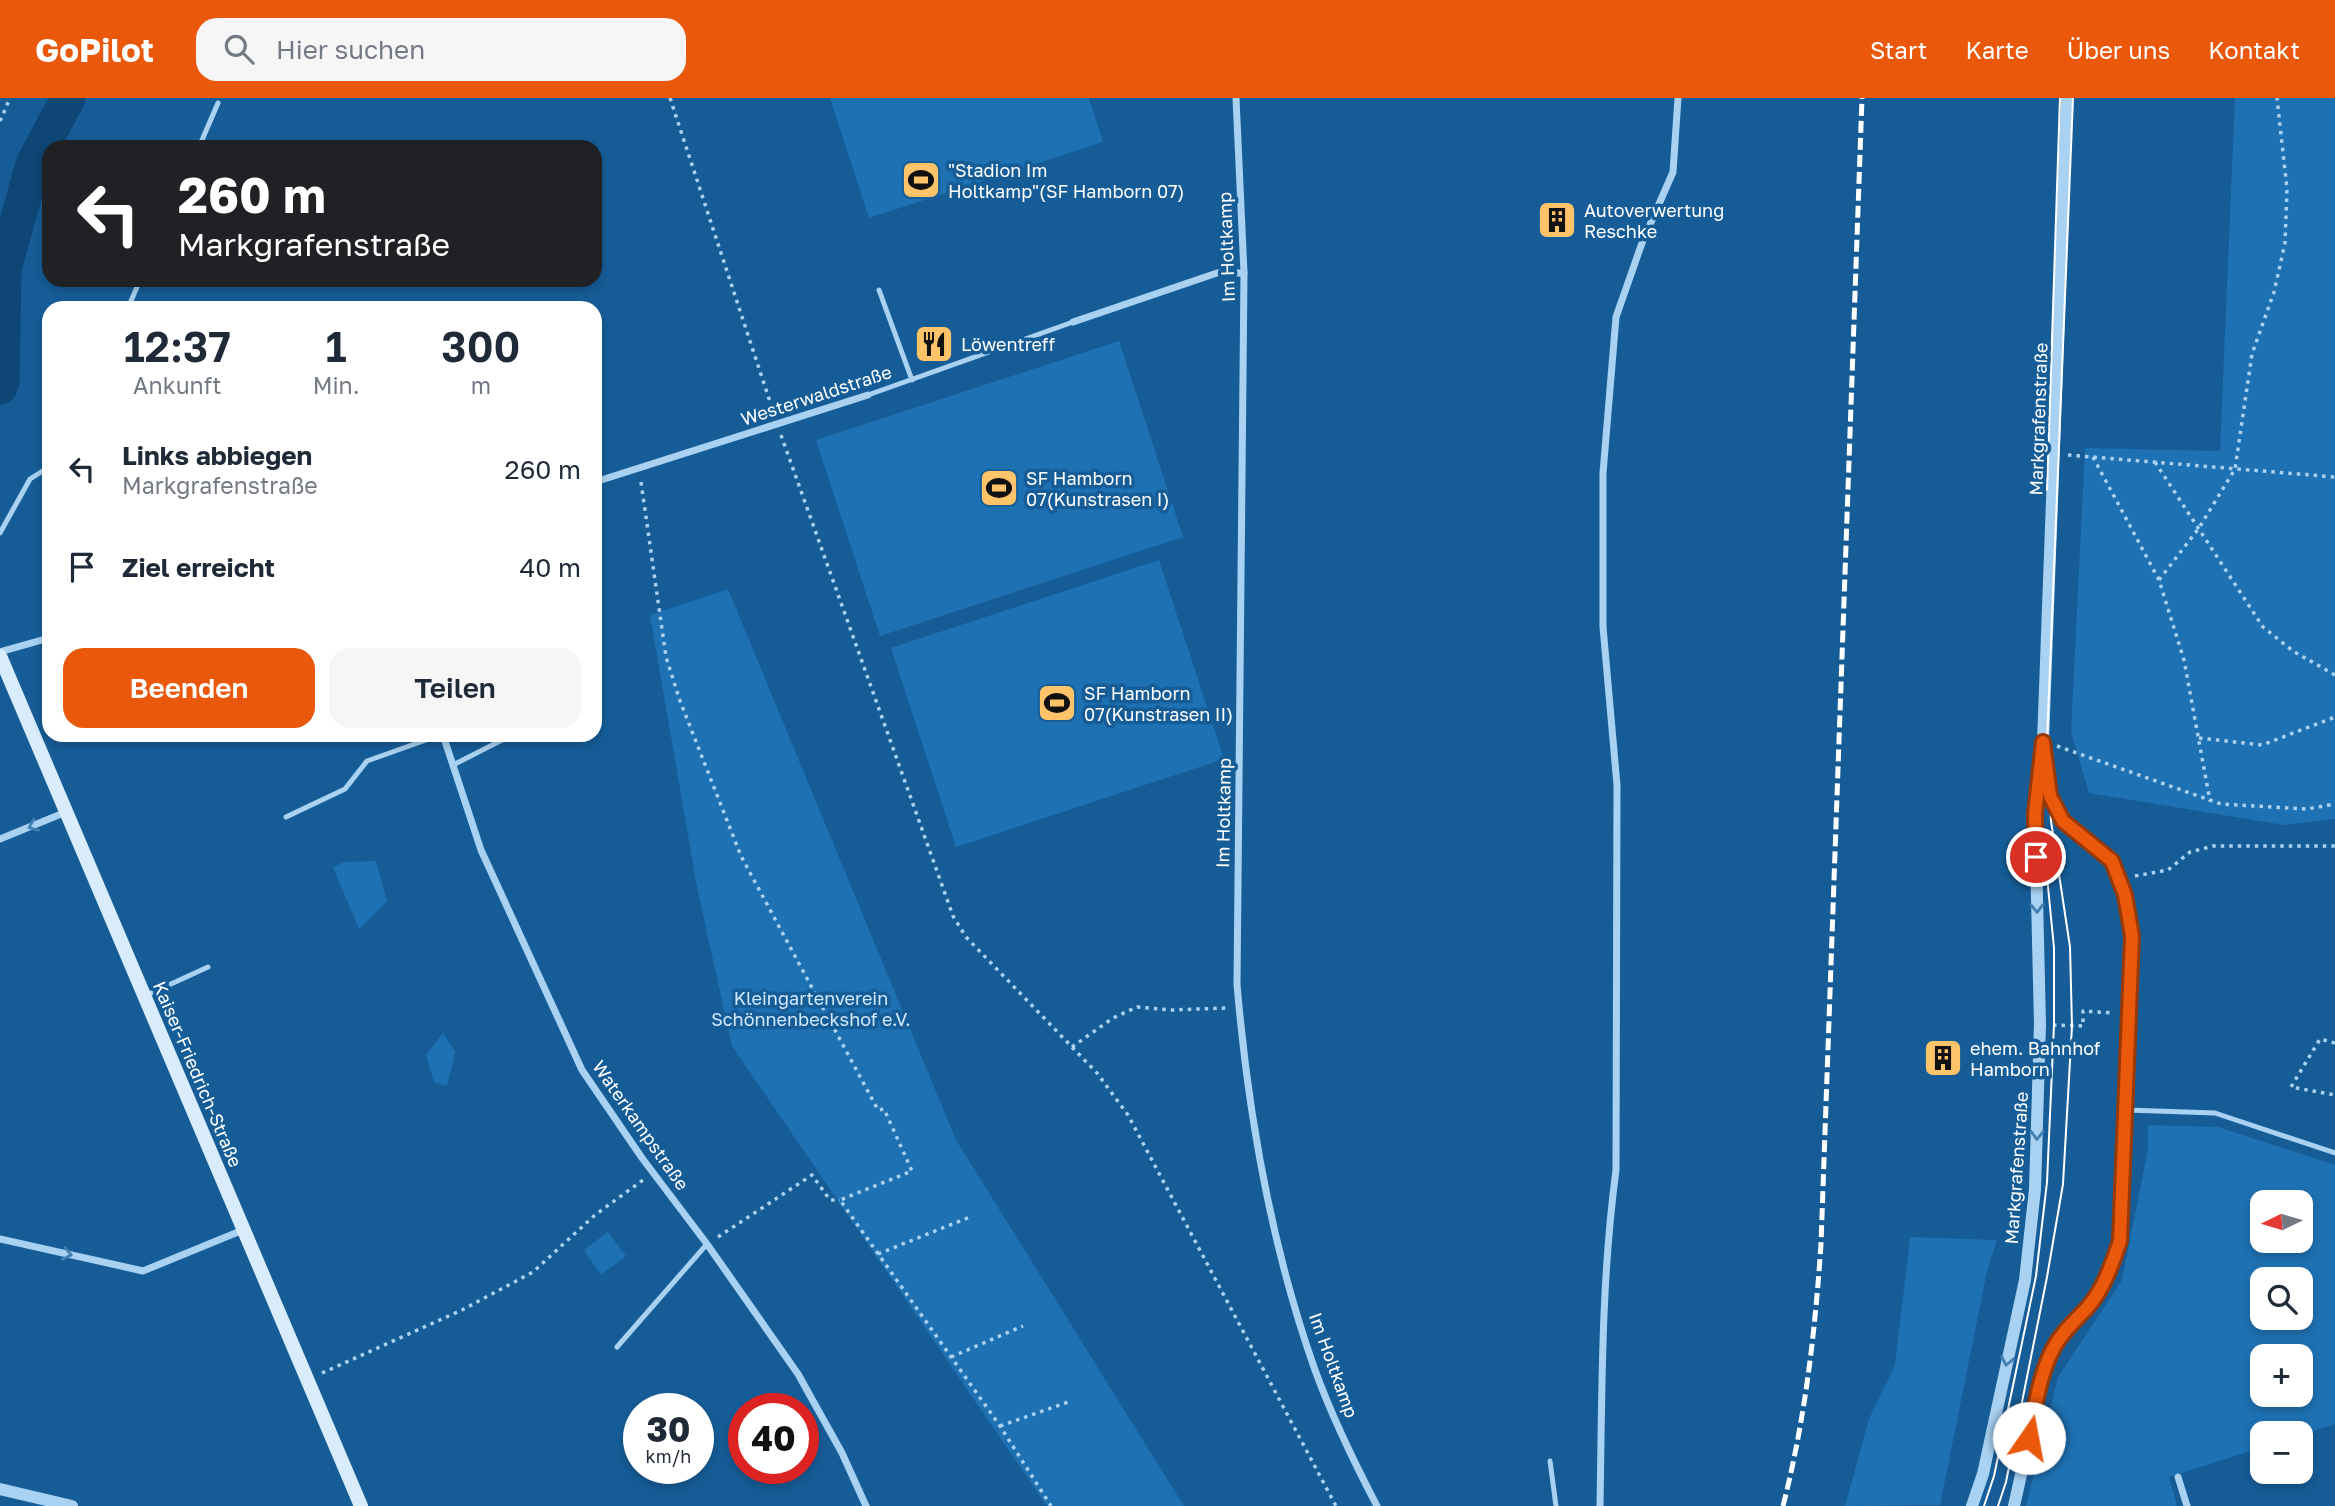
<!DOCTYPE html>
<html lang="de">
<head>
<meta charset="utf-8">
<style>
  :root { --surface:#fff; --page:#f6f6f7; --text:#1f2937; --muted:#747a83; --accent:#ea580c }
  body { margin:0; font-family:"Golos Text",sans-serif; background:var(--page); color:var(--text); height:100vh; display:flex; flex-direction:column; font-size:26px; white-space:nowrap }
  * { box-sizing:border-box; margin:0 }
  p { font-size:23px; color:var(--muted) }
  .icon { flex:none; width:38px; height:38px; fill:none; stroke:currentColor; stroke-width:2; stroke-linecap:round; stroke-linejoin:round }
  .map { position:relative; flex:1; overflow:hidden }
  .drawer { position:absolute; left:42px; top:203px; width:560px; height:441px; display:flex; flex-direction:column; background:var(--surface); border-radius:21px; box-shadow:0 4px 10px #0003 }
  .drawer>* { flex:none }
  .banner { position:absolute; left:42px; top:42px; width:560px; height:147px; border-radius:21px; box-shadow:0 4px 10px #0003; background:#202124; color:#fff; overflow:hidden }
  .needle { width:46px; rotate:265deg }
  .tools { position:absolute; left:2250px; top:1092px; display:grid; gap:14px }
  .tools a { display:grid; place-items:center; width:63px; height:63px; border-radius:14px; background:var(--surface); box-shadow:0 4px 10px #0003; font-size:35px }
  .speed { position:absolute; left:623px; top:1295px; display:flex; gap:14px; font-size:35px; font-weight:700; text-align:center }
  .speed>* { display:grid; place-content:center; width:91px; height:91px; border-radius:50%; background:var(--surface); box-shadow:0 4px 10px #0003; line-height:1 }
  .speed small { font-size:18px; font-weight:400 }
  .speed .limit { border:10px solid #d22; background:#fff; color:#111 }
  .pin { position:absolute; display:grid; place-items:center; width:60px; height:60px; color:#fff; margin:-30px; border:4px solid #fff; border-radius:50%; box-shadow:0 2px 7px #0007 }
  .me { position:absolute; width:77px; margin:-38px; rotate:12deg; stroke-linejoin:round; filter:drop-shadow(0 0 5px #0008) }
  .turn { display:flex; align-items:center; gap:24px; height:147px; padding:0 21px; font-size:32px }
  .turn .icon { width:91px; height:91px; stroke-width:2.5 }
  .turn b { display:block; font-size:49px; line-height:60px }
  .eta { display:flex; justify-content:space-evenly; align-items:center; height:119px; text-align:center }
  .eta b { font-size:42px; font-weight:600; line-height:49px }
  .action { display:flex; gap:14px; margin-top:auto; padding:14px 21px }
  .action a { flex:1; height:80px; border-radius:21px; background:var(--accent); color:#fff; font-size:28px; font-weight:600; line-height:80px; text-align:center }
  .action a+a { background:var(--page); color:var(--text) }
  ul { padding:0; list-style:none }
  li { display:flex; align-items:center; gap:21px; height:98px; padding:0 21px }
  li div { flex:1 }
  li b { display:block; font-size:26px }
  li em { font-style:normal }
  header { display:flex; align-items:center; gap:42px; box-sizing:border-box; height:98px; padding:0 35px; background:var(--accent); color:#fff }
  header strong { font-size:33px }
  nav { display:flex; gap:38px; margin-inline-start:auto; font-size:24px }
  .search { width:490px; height:63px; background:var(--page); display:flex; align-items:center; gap:18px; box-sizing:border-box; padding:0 24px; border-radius:21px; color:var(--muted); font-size:26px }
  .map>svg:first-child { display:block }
  .green { fill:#1e71b2; fill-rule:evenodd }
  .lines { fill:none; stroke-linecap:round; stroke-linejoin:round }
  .river { stroke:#0e4675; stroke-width:35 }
  .path { stroke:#a9d2f2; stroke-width:3.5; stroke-dasharray:3.5 5; stroke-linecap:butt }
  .service { stroke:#a9d2f2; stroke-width:5 }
  .minor { stroke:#a9d2f2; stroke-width:7 }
  .tertiary { stroke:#a9d2f2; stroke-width:12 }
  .secondary { stroke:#d8ecfc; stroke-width:14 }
  .tram { stroke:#fff; stroke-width:2 }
  .rail { stroke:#fff; stroke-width:5; stroke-dasharray:12 5; stroke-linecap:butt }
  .oneway { stroke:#4280b3 }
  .route-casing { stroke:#983908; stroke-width:18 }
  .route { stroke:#ea580c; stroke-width:12 }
  .labels { text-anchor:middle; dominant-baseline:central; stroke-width:7; stroke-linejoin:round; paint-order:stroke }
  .poi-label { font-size:18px; fill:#fff; stroke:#165d98; text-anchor:start }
  .street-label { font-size:18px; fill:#fff; stroke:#165d98 }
  .park-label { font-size:18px; fill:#d1e9fc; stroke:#165d98 }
</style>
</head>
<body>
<header>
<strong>GoPilot</strong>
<div class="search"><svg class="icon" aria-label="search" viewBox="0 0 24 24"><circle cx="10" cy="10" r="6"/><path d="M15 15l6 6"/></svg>Hier suchen</div>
<nav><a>Start</a><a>Karte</a><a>Über uns</a><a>Kontakt</a></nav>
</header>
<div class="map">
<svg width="2335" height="1408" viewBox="0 0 2335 1408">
  <rect width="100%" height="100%" fill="#165d98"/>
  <!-- green -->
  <g class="green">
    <path d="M830,0H1089L1103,44L869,120Z"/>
    <path d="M2235,0H2335V721L2284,727L2089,695L2071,634L2085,350L2220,353Z"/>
    <path d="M1119,243L1183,439L880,538L816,342Z"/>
    <path d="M1159,462L1224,661L956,749L891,550Z"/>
    <path d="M728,491L956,1042L1184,1408H1047L732,948L697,789L650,517Z"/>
    <path d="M376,763L387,803L359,831L333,769L344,764Z"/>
    <path d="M443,935L455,954L447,988L434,984L426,957Z"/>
    <path d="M2148,1027L2218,1029L2335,1067V1326L2301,1337L2263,1335V1349L2169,1379L2177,1408H2026L2058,1279L2122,1182L2148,1051ZM2263,1104H2301V1143H2263ZM2263,1181H2301V1220H2263ZM2263,1258H2301V1297H2263Z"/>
    <path d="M608,1134L626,1158L601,1177L584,1152Z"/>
    <path d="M1910,1139L1997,1142L1987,1173L1940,1407L1845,1408L1869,1321L1895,1267Z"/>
  </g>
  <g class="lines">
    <!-- river -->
    <path class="river" d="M0,289L2,283L4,171L33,66L68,0"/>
    <!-- path -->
    <g class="path">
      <path d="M670,0L773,313"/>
      <path d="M0,23L10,0"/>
      <path d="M781,337L953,818L966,839L1097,975L1128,1017L1336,1408"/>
      <path d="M2068,357L2335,379"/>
      <path d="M2093,359L2159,482L2184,562L2210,703"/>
      <path d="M2155,364L2263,529L2293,553L2335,577"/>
      <path d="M641,384L666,559L680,603L741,758L878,1012L884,1011L912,1073L840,1102L1000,1328L1051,1408"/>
      <path d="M2159,482L2199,430L2235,371L2252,256L2274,194L2285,145L2287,91L2277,0"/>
      <path d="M2199,640L2262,647L2335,619"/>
      <path d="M2057,648L2221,706L2307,711L2335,706"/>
      <path d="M2135,778L2168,772L2190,754L2213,748H2335"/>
      <path d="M2053,927L2083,928V913L2114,915"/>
      <path d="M2335,945L2320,941L2291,989L2335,997"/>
      <path d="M1072,949L1113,920L1137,909L1171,912L1226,910"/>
      <path d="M718,1139L812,1077L830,1102H840"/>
      <path d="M878,1156L970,1119"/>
      <path d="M951,1259L1023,1228"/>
      <path d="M322,1275L462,1212L533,1174L595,1117L643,1082"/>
      <path d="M1000,1328L1071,1303"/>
    </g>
    <!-- service -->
    <g class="service">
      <path d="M199,49L218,5"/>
      <path d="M879,192L912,282"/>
      <path d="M128,210L140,182"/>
      <path d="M868,297L1073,224"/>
      <path d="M0,435L30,381L49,369"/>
      <path d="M453,667L512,637"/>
      <path d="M286,719L345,691L367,663L440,637"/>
      <path d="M147,897L208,869"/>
      <path d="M2127,1012L2215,1015L2335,1055"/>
      <path d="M617,1249L707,1146"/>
      <path d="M1550,1363L1556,1408"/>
    </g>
    <!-- minor -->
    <g class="minor">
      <path d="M1236,0L1244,175L1237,886C1248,1016 1271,1148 1315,1272C1332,1319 1354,1364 1377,1408"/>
      <path d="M1073,224L1217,175H1244"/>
      <path d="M595,384L868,297"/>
      <path d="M0,554L49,540"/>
      <path d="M443,637L481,752L582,972L642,1060L707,1146L798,1276L842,1355L866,1408"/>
      <path d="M0,741L66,714"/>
      <path d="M0,1141L143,1173L243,1132"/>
      <path d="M2178,1379L2187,1408"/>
      <path d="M1600,1408C1602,1296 1601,1184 1616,1072L1617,687L1603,529V375L1616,219L1642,145L1673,74L1678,0"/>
    </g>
    <!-- tertiary -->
    <g class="tertiary">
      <path d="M0,1391L72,1408"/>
      <path d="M1972,1408L1983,1376L2025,1182L2035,1091L2040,926L2035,716L2043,644L2067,0"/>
      <path d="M2014,1408L2043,1278L2053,1250L2103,1189L2120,1143L2130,915L2132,838L2125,797L2112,763L2063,723L2050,698L2045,670"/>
    </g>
    <!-- secondary -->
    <path class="secondary" d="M0,558L361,1408"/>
    <!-- tram -->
    <g class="tram">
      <path d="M2047,392L2060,0"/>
      <path d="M1984,1408L1994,1378L2036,1178L2047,1084L2054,927V850L2041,717"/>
      <path d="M1998,1408L2006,1384L2047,1179L2063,1086L2072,928L2070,849L2051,723L2047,644L2073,0"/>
    </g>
    <!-- rail -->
    <path class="rail" d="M1783,1408C1805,1322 1815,1235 1821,1146L1862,0"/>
  </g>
  <!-- one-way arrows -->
  <defs><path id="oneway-chevron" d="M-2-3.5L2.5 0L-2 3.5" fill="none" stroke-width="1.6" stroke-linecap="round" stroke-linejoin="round" transform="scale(1.75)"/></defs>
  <g class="oneway">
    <use href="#oneway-chevron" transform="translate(33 728) rotate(158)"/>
    <use href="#oneway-chevron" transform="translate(2037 810) rotate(89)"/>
    <use href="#oneway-chevron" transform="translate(2037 1037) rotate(92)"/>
    <use href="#oneway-chevron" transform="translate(67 1156) rotate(12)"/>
    <use href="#oneway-chevron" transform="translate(2007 1263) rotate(102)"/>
  </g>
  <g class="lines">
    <!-- route casing -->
    <g class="route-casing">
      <path id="route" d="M2029,1340C2035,1311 2039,1278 2053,1251C2061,1235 2075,1223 2087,1210C2104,1191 2112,1166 2120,1143L2132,838L2125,797L2112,763L2063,723L2050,698L2043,644L2035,716L2036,759"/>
    </g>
    <!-- route -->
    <use href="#route" class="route"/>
  </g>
  <!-- icons -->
  <defs>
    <g id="stadium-square" transform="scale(2.0125)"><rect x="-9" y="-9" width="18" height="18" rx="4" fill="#ffc36a" stroke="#165d98"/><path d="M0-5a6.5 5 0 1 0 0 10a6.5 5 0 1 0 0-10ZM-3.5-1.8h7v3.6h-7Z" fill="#111"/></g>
    <g id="building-square" transform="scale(2.0125)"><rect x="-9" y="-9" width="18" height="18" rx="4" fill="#ffc36a" stroke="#165d98"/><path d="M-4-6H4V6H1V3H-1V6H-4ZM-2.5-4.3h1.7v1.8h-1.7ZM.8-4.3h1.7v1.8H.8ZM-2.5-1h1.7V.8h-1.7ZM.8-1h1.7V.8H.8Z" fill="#111"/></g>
    <g id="restaurant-square" transform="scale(2.0125)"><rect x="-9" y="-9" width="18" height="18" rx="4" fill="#ffc36a" stroke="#165d98"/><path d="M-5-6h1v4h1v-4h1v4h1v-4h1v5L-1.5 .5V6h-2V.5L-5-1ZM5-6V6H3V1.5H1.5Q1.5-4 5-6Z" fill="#111"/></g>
  </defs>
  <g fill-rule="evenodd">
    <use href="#stadium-square" x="921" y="82"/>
    <use href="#building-square" x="1557" y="122"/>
    <use href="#restaurant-square" x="934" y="246"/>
    <use href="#stadium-square" x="999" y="390"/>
    <use href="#stadium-square" x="1057" y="605"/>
    <use href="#building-square" x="1943" y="960"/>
  </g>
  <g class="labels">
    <!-- poi labels -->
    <g class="poi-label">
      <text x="948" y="72">"Stadion Im<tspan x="948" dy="21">Holtkamp"(SF Hamborn 07)</tspan></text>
      <text x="1584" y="112">Autoverwertung<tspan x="1584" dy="21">Reschke</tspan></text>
      <text x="961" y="246">Löwentreff</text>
      <text x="1026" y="380">SF Hamborn<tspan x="1026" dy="21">07(Kunstrasen I)</tspan></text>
      <text x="1084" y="595">SF Hamborn<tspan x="1084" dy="21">07(Kunstrasen II)</tspan></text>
      <text x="1970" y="950">ehem. Bahnhof<tspan x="1970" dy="21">Hamborn</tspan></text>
    </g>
    <!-- street labels -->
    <g class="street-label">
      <text transform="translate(1226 149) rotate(-92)">Im Holtkamp</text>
      <text transform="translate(816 297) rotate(-18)">Westerwaldstraße</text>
      <text transform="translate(2038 321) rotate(-88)">Markgrafenstraße</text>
      <text transform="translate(1223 715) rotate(-89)">Im Holtkamp</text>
      <text transform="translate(198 976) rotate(67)">Kaiser-Friedrich-Straße</text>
      <text transform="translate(641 1027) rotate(55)">Waterkampstraße</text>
      <text transform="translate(2016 1070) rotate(-86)">Markgrafenstraße</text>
      <text transform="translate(1334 1267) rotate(70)">Im Holtkamp</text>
    </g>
    <!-- park labels -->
    <g class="park-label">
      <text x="811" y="900">Kleingartenverein<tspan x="811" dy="21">Schönnenbeckshof e.V.</tspan></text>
    </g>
  </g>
</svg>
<div class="tools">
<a><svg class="needle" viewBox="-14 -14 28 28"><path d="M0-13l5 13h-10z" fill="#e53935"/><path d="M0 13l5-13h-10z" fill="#747a83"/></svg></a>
<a><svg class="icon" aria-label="search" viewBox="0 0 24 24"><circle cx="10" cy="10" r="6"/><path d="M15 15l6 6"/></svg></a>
<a>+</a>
<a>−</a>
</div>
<div class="speed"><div>30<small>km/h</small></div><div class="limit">40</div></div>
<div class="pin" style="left:2036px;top:759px;background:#d93025"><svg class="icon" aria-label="arrive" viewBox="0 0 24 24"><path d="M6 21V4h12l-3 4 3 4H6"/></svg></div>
<svg class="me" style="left:2029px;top:1340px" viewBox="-20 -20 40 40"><circle r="19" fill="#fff"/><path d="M0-13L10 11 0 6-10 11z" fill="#ea580c"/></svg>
<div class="banner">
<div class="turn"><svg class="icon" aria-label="left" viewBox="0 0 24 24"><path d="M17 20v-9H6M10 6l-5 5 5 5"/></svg><div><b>260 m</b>Markgrafenstraße</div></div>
</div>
<section class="drawer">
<div class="eta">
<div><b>12:37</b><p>Ankunft</p></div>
<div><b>1</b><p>Min.</p></div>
<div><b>300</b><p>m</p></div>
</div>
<ul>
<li><svg class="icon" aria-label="left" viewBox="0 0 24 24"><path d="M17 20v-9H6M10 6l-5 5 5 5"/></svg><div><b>Links abbiegen</b><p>Markgrafenstraße</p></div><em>260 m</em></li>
<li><svg class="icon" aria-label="arrive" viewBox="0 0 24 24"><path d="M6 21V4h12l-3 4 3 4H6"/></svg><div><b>Ziel erreicht</b></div><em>40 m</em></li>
</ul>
<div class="action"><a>Beenden</a><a>Teilen</a></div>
</section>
</div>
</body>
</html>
